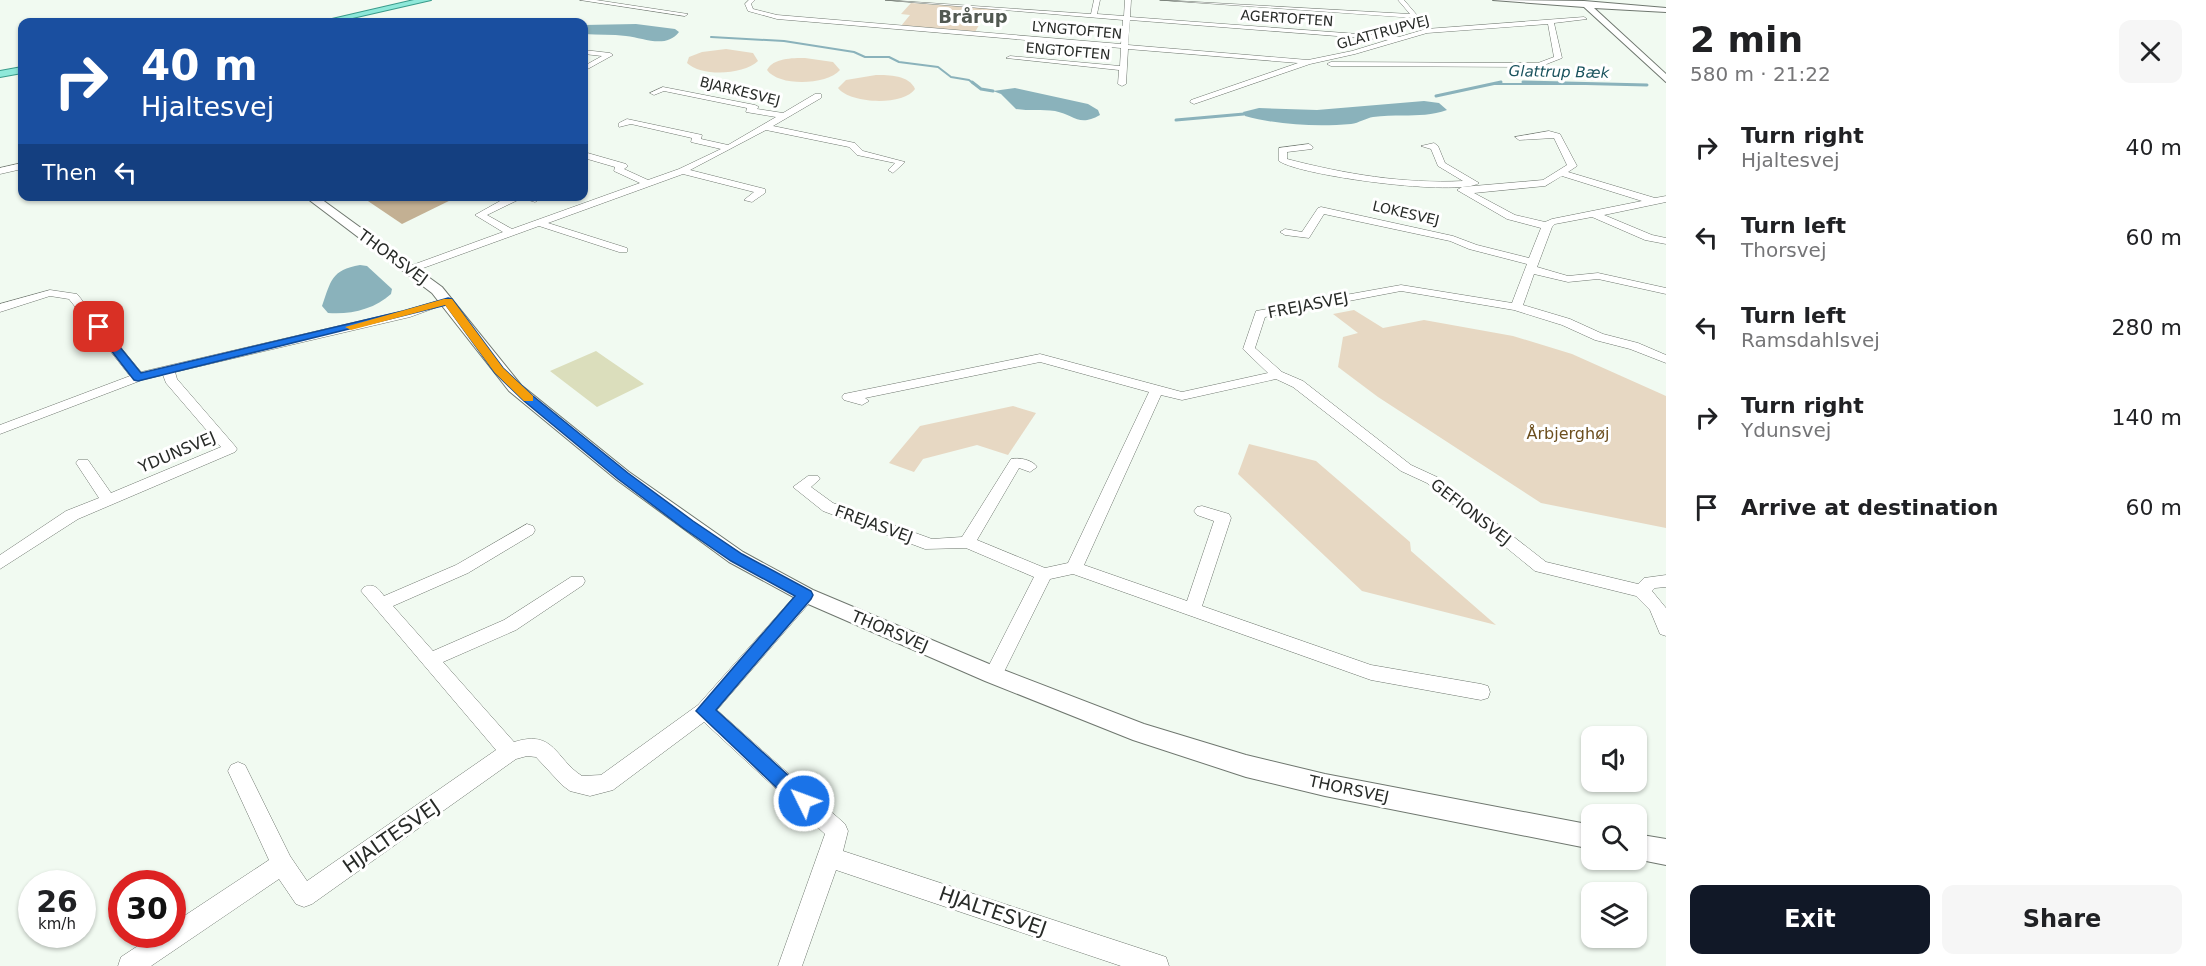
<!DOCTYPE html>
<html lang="en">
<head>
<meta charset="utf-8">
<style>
  :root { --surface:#fff; --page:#f6f6f6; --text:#202124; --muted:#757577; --accent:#111827 }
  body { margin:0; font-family:"DejaVu Sans",sans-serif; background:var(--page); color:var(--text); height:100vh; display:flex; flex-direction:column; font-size:22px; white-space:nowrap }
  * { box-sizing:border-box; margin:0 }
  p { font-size:20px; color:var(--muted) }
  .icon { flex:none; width:33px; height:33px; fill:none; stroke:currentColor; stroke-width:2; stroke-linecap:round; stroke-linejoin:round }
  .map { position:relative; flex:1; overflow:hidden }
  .sheet { display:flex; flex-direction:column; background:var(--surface); width:540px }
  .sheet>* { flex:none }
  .banner { position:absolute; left:18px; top:18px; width:570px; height:183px; border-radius:12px; box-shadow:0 2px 4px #0004; background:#1a4fa0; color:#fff; overflow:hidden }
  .fabs { position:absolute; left:1581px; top:726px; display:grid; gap:12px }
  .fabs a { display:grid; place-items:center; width:66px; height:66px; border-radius:12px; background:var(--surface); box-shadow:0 2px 4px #0004; font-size:30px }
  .speed { position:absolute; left:18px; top:870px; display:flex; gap:12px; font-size:30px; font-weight:700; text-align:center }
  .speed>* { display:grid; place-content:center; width:78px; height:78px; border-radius:50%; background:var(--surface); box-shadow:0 2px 4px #0004; line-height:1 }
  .speed small { font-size:15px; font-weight:400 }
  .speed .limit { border:9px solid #d22; background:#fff; color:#111 }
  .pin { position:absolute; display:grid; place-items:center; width:51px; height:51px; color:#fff; margin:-26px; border-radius:12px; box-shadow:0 3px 9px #0006 }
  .me { position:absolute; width:66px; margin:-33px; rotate:312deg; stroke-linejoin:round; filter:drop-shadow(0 0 4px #0008) }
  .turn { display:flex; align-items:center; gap:21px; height:126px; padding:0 24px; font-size:27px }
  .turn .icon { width:78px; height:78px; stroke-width:2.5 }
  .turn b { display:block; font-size:42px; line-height:51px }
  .then { display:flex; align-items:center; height:57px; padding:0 24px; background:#0003; gap:12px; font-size:22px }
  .round { display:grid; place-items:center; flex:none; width:63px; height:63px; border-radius:12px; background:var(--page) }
  .head { display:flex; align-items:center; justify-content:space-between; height:102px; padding:0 24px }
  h1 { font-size:36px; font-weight:600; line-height:45px }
  .primary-button { display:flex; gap:12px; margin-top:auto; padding:12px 24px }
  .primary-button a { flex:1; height:69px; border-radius:12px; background:var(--accent); color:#fff; font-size:24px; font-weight:600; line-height:69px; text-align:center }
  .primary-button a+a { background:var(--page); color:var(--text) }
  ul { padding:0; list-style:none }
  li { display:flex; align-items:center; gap:18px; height:90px; padding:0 24px }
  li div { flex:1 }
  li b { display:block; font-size:22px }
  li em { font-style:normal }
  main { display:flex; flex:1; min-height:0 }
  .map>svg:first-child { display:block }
  .green { fill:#e7d8c3 }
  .forest { fill:#c3b093 }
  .water { fill:#8ab2bb }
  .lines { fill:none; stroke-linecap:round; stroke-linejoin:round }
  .stream-far1 { stroke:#8ab2bb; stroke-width:2 }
  .stream { stroke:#8ab2bb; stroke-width:3 }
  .building { fill:#dbdebc }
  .minor-casing { stroke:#6f776f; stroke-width:1 }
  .tertiary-casing { stroke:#6f776f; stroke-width:2 }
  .primary-casing { stroke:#399b8a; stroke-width:2 }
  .minor { fill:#fff; fill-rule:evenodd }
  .tertiary { fill:#fff; fill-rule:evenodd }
  .primary { fill:#8ee8d9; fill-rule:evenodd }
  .route { fill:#1a73e8; stroke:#114b97; stroke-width:1.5 }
  .slow { fill:#f59e0b }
  .labels { text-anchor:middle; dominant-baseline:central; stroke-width:6; stroke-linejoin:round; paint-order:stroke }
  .far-street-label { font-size:14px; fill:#282b28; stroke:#fff }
  .far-water-label { font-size:15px; font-style:italic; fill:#19525d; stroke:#fff }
  .street-label { font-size:16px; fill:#282b28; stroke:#fff }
  .park-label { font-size:16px; fill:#6c4f1e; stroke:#fff }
  .far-district-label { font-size:18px; font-weight:bold; fill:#515851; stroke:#fff }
  .near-street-label { font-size:20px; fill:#282b28; stroke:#fff }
</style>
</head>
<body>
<main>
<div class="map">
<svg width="1666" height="966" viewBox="0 0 1666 966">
  <rect width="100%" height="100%" fill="#f1faf1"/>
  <!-- green -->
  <g class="green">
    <path d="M911,3L996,9L989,21L982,20L975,32L901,26L910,15L901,14Z"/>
    <path d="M726,49L753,53L758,61C743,75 702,77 687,63L689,57L702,52Z"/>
    <path d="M805,58L833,62L840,70C827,85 779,87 767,70C773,58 792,58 805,58Z"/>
    <path d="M876,75C889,75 909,75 915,89C904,106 850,104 838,88L846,80Z"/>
    <path d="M1354,310L1383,328L1424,320L1513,336L1572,354L1666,396V528L1541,503L1378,397L1338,367L1343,337L1358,333L1333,314Z"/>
    <path d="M1013,406L1036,413L1008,455L977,445L923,459L914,472L889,463L920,426Z"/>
    <path d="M1249,444L1316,461L1410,542L1411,551L1496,625L1362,591L1238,474Z"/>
  </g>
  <!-- forest -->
  <path class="forest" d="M362,197H457L402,224Z"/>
  <!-- water -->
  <g class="water">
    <path d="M636,24L675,29L679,32C666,49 644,38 626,36C612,34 598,35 584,34V25Z"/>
    <path d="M1015,88L1088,104L1098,110L1100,115C1079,127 1074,115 1055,111C1042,109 1029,111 1016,109L1001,94L993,91Z"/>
    <path d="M1424,101L1439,103L1447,110C1423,119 1398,113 1373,117C1366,118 1359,123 1351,124C1318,127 1278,125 1245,116L1243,112L1259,108L1317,110Z"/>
    <path d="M360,265L367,266L392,289L391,294C375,309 350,315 328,313L322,306C331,281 331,270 360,265Z"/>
  </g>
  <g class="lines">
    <!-- stream-far1 -->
    <g class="stream-far1">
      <path d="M711,37L784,41L854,52L865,57H889L899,62L938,67L951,77L969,80L974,84"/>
      <path d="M1494,84H1595"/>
    </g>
    <!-- stream -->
    <g class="stream">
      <path d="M972,82L981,89L993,91"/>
      <path d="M1523,82L1647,85"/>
      <path d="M1436,96L1501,82"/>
      <path d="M1176,120L1244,114"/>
    </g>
  </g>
  <!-- building -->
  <path class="building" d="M596,351L606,358L644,384L597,407L550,371Z"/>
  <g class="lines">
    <!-- minor casing -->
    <g class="minor-casing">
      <g id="minor">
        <path d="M580,0H596L688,14L685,16Z"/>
        <path d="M749,0H755L751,4L753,9L777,15L1121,44L1123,20L885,0L1091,14L1094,0H1100L1097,14L1124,16L1125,0H1131L1130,17L1399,37L1426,29L1584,17L1587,19L1554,23L1562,58L1539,67L1331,66L1327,64L1331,62L1538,63L1554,57L1548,24L1427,33L1355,54L1310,64L1194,104L1190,102L1191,100L1298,63L1128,49L1126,84L1122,86L1118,84L1119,70L1006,58L1010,56L1120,66L1121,48L777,19L748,11L745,4ZM1130,20L1388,40L1352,51L1308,60L1128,45Z"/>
        <path d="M1160,0L1410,14L1398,0H1404L1422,21L1417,22L1413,18Z"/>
        <path d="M584,50L610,53L613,55L584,71V66L602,56L584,54Z"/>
        <path d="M663,87L755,105L759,107L757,109L783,113L815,94H821V98L773,126L855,143L863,151L905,162L893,173L888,170L895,163L857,155L849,147L766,130L690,170L765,189V193L752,202L744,200L754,192L683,174L548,223L627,248V252H619L539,226L415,271H407V267L503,232L475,215L509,196H537L540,199L535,202L522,198L487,215L512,229L640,183L614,171L615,167L584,158V152L626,164L628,166L624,169L648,180L679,169L721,149L691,142L692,138L631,124L619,127V123L627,119L702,135L701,139L728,145L776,117L746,112L747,108L664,91L654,95L650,93Z"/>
        <path d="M1549,131L1560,134L1577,166L1568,172L1655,198L1666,196V202L1604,215L1652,235L1666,238V244L1645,240L1592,217L1555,224L1552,227L1537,267L1568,276L1598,273L1666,288V294L1598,279L1568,282L1534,274L1523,305L1570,319L1603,334L1638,343L1666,355V363L1630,349L1595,340L1562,325L1514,310L1401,291L1265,317L1255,348L1282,372L1303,381L1411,465L1437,477L1546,562L1638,584L1644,578L1666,575V587L1655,588L1652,591L1666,608V636L1660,634L1650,610L1636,596L1535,571L1427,483L1401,471L1293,387L1276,379L1182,400L1161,395L1084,565L1187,601L1214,521L1197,515L1194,511L1197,507L1202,506L1229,514L1231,518L1202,606L1371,665L1481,684L1488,686L1490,692L1488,698L1481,700L1371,680L1073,574L1050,579L1000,680L993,683L986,680L984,675L1034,577L966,548L925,549L823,511L793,487L808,476H818L820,479L811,487L833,503L932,539L962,537L1011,459C1019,457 1033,460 1037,467L1030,472L1019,468L977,540L1045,568L1068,563L1149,392L1040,362L865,398L869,401L862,405L844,400L842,397L844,394L1040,354L1182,392L1268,373L1243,349L1256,311L1401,285L1512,303L1527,264L1469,249L1450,241L1324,214L1309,238L1285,235L1280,232L1285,229L1302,232L1318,208L1321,207L1453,236L1477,245L1529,258L1541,228L1507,219L1457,190L1462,187L1543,180L1567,165L1554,138L1519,140L1515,137ZM1562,176L1642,201L1552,219L1545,222L1515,215L1474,193L1545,186Z"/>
        <path d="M1309,144L1313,147L1312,149L1287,152V159C1345,174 1404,184 1463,181L1438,166L1431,149L1421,146L1434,143L1438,146L1445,163L1479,183C1459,197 1300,176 1279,161V148Z"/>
        <path d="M22,163V169L0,174V168Z"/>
        <path d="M50,290L77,294L141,372L403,311L448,298L454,301L410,317L175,372L177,379L235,446L237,449L235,452L78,519L0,569V555L66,511L99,498L76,463L78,460H88L111,493L221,447L166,383L163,375L142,380L0,434V425L130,376L69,299L50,296L0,312V304Z"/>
        <path d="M527,524L533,526L535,530L533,534L468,573L393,606L433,651L504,620L571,577H583L585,581L583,585L516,630L443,662L514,742C555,729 555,759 582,776L601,775L698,705L800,590H812L815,595L812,600L717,710L845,824L848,831L843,851L1157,954L1166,957L1169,966H1121L836,870L802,966H778L825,834L704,722L613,790L590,796L570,791L562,785L536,757L527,756L516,759L312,904L304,907L296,904L279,879L151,966H118L121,957L156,934H172V924L269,860L228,771L231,765L238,762L245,765L290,856L307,881L496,750L361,591L364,587C374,583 378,588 384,596L456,565Z"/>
      </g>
    </g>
    <!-- tertiary casing -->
    <g class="tertiary-casing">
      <g id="tertiary">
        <path d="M1493,0L1584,1L1666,8V12L1594,8L1666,74V82L1584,7Z"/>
        <path d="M304,196H317L442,287L521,385L629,472L743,552L813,590L1001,669L1144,724L1246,755L1325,774L1592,825V849L1325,796L1246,777L1133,740L985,681L799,600L729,562L617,480L509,391L432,293Z"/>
        <path d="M1636,834L1666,839V865L1636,859Z"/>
      </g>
    </g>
    <!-- primary casing -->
    <g class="primary-casing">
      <g id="primary">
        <path d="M414,0H431L335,22H319Z"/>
        <path d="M22,67V73L0,77V71Z"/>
      </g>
    </g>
    <!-- minor -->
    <use href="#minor" class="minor"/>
    <!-- tertiary -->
    <use href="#tertiary" class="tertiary"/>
    <!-- primary -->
    <use href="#primary" class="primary"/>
  </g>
  <!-- route -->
  <path class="route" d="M448,298L452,299L503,368L533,396L628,473L693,521L742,554L811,591L813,595L811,599L716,710L810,795L813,801L810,807L804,810L797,807L696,711L795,596L731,561L683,528L618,479L524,401L495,373L446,305L138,381L134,380L93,327L102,325L141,373L403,311Z"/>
  <!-- slow -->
  <path class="slow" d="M444,299H452L503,368L533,396V401H524L495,373L445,305L351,330L345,327Z"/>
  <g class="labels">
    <!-- far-street labels -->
    <g class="far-street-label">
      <text transform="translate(1287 18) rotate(4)">AGERTOFTEN</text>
      <text transform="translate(1077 30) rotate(5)">LYNGTOFTEN</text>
      <text transform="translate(1383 32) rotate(-15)">GLATTRUPVEJ</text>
      <text transform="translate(1068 51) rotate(5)">ENGTOFTEN</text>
      <text transform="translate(740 91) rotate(14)">BJARKESVEJ</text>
      <text transform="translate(1406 213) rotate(13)">LOKESVEJ</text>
    </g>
    <!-- far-water labels -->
    <g class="far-water-label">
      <text transform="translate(1559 72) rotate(1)">Glattrup Bæk</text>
    </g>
    <!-- street labels -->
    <g class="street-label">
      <text transform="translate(393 257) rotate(36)">THORSVEJ</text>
      <text transform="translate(1308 305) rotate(-11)">FREJASVEJ</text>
      <text transform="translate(177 452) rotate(-23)">YDUNSVEJ</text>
      <text transform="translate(1471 512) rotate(38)">GEFIONSVEJ</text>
      <text transform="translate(874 524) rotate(20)">FREJASVEJ</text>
      <text transform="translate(890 631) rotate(23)">THORSVEJ</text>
      <text transform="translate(1349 789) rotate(12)">THORSVEJ</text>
    </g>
    <!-- park labels -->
    <g class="park-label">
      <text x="1568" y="433">Årbjerghøj</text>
    </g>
    <!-- far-district labels -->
    <g class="far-district-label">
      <text x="973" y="16">Brårup</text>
    </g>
    <!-- near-street labels -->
    <g class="near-street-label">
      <text transform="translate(391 836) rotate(-35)">HJALTESVEJ</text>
      <text transform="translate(993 911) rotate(19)">HJALTESVEJ</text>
    </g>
  </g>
</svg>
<div class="fabs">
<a><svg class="icon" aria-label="sound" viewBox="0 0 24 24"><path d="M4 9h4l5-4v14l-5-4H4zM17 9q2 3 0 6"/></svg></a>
<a><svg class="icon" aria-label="search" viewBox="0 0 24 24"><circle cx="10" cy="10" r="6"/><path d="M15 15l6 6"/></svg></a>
<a><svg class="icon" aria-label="layers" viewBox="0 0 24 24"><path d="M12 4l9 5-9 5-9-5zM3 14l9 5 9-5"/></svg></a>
</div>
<div class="speed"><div>26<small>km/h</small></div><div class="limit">30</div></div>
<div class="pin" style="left:99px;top:327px;background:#d93025"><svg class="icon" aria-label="arrive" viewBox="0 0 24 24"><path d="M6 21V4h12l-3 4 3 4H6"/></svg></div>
<svg class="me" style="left:804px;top:801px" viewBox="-20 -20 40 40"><circle r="17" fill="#1a73e8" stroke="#fff" stroke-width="3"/><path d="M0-11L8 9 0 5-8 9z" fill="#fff"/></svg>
<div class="banner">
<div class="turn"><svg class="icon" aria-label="right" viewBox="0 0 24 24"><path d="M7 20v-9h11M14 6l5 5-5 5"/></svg><div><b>40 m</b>Hjaltesvej</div></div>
<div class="then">Then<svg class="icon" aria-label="left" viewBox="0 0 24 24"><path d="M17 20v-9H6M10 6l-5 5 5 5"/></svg></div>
</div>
</div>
<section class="sheet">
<div class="head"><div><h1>2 min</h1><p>580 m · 21:22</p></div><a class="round"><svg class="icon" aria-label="close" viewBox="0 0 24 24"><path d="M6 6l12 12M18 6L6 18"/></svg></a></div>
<ul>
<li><svg class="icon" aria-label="right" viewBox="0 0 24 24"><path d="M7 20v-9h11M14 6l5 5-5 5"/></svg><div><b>Turn right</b><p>Hjaltesvej</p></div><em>40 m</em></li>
<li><svg class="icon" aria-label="left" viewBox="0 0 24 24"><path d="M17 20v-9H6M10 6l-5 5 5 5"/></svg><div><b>Turn left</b><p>Thorsvej</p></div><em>60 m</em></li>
<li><svg class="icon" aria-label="left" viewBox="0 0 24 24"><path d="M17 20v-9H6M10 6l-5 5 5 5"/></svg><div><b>Turn left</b><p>Ramsdahlsvej</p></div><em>280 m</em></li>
<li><svg class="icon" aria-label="right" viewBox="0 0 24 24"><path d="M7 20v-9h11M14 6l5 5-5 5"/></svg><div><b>Turn right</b><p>Ydunsvej</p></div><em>140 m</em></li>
<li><svg class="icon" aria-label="arrive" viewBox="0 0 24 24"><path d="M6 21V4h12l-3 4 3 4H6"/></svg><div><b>Arrive at destination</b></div><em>60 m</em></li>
</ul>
<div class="primary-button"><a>Exit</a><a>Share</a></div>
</section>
</main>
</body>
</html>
